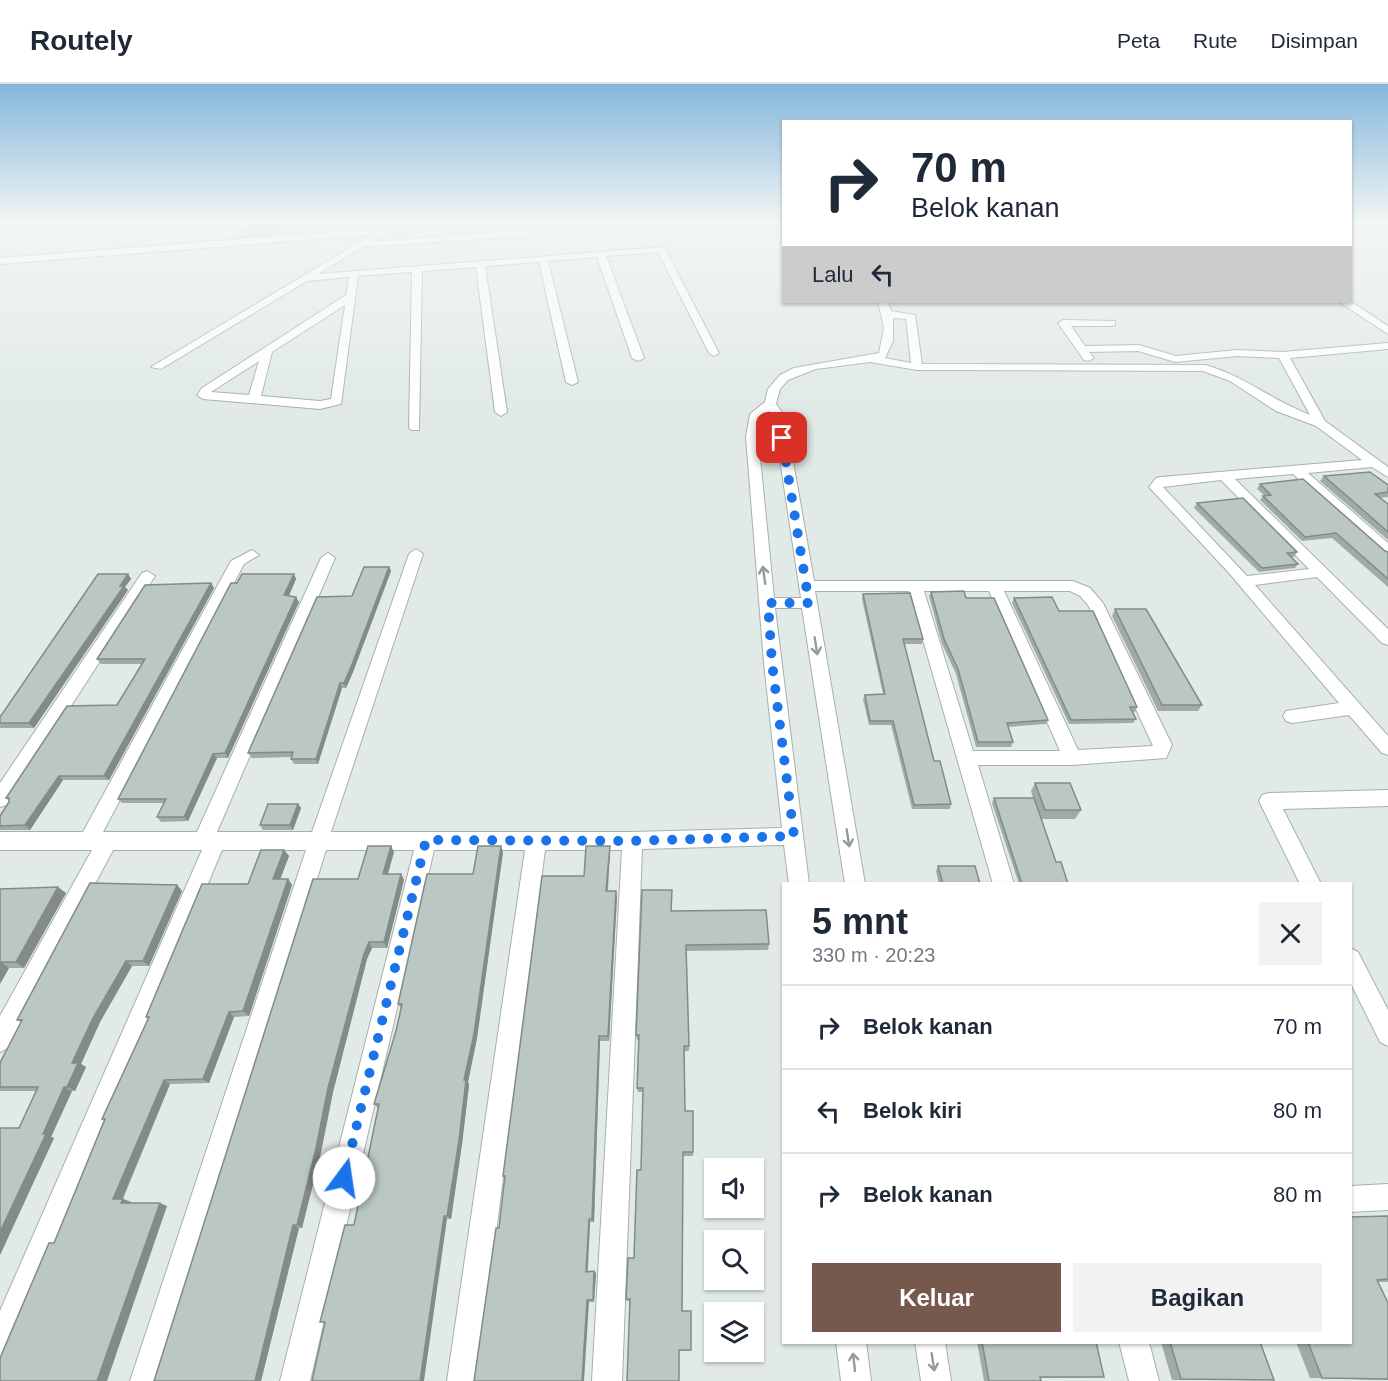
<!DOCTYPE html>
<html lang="id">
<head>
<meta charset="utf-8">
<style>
  :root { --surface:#fff; --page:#f2f2f3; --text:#1f2937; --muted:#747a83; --line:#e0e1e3; --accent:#77584d }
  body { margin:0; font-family:Helvetica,sans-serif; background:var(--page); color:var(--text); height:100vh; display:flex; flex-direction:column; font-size:22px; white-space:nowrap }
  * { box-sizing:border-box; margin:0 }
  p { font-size:20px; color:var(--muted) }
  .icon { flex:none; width:33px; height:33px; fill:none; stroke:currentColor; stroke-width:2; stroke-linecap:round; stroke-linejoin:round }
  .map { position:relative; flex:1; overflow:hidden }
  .sheet { position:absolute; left:782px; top:798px; width:570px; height:462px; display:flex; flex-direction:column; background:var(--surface); border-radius:0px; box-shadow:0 2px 4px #0004 }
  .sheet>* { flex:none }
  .top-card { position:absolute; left:782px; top:36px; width:570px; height:183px; border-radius:0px; box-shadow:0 2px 4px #0004; background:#fff; color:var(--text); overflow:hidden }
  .controls { position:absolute; left:704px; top:1074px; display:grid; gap:12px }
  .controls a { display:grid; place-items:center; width:60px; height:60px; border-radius:0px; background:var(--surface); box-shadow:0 2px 4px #0004; font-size:30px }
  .pin { position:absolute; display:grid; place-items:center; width:51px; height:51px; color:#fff; margin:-26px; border-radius:12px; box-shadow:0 3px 9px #0006 }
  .me { position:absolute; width:66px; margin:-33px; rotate:14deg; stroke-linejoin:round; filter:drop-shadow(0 0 4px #0008) }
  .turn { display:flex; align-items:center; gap:21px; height:126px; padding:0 30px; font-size:27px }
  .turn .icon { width:78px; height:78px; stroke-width:2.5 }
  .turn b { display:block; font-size:42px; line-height:51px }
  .then { display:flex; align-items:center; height:57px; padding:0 30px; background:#0003; gap:12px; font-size:22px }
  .round { display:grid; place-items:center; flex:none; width:63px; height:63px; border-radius:0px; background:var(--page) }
  .overview { display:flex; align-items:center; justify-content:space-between; height:102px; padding:0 30px }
  h1 { font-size:36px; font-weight:700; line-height:45px }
  .action { display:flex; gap:12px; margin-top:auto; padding:12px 30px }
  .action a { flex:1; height:69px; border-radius:0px; background:var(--accent); color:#fff; font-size:24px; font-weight:700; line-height:69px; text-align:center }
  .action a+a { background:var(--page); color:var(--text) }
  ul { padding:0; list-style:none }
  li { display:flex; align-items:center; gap:18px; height:84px; padding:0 30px; border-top:2px solid var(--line) }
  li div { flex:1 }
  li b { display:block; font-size:22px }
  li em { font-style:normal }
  header { display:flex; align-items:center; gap:36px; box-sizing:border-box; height:84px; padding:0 30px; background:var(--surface); border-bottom:2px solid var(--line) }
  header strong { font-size:28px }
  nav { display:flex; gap:33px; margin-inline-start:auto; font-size:21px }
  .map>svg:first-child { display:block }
  .water { fill:#8fbbc9 }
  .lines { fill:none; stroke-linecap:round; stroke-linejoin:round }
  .minor-casing { stroke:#a5b1ae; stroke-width:2 }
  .secondary-casing { stroke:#a2b5af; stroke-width:2 }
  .minor { fill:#fff; fill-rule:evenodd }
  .secondary { fill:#fff; fill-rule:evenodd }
  .wall { fill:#a0aba8 }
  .shaded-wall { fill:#828b88 }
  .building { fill:#bac7c3; stroke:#828b88; stroke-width:1.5 }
  .oneway { stroke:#929c9a }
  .route { stroke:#1a73e8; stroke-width:10; stroke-dasharray:0 18 }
</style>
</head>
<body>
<header>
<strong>Routely</strong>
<nav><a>Peta</a><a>Rute</a><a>Disimpan</a></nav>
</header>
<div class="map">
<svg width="1388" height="1297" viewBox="0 0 1388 1297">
  <rect width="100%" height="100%" fill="#e1eae7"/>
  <!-- water -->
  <path class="water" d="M246,140H288L271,153L235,156Z"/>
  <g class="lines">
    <!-- minor casing -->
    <g class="minor-casing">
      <g id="minor">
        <path d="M383,144L386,149L371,158L526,146L530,149L526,152L362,163L318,190L664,163L719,269L714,272L709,269L658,168L606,172L644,274L638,277L632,274L597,173L548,177L578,298L572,301L566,298L539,178L485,182L507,328L501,332L495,328L476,183L422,187L419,346H411L409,343L412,188L358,192L341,320L320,325L203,315L197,311L202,304L346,211L349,193L307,197L161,285L151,283ZM345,221L331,315L320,317L261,312L272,268ZM259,277L249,311L211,308Z"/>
        <path d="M1350,217L1388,242V250L1339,218Z"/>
        <path d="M878,218H888L891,227L915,231L922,280L1205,281C1243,291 1273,317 1310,331L1279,274L1237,272L1175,278L1138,267L1089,268L1094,274L1088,277L1084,276L1058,239L1063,236L1115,237V241L1111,242H1071L1085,262L1139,261L1176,272L1237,266L1283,268L1388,259V265L1290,274L1325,337L1388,383V393L1372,383L1308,389L1388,459V472L1383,470L1293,390L1235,395L1388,545V561L1382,559L1317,493L1255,501L1388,652V671L1382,669L1349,631L1292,639L1286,637L1283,632L1286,627L1339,619L1229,489L1149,403L1156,394L1161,393L1362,376L1316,342L1276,327L1230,297L1203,287L917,286L870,278L816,285L788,296L780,305L776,320L784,331L787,343L814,497H1073L1090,504L1103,519L1172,661L1166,674L1072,681H978L1014,800H993L909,507H815L865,800H845L802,524H775L809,800H789L784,761L642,765L622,1297H592L622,766H545L477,1297H447L525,766H434L310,1297H280L414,766H326L160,1297H130L306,766H222L10,1271L0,1276V1227L202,766H113L8,964L0,968V932L92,766H0V748H83L231,477L252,466L259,471L244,480L103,748H197L321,474L328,469L335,474L217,748H312L409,470L416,465L423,470L331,748H632L782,744L764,579L746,353L750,330L765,318L768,305L780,291L794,284L879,269L884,244ZM893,234L906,235L911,279L885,274L893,257ZM769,327L775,343L801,514H774L758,353L762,331ZM1221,396L1309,485L1247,492L1163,403ZM924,507H989L1060,667H973ZM1004,507H1070L1080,512L1088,521L1153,662L1078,666Z"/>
        <path d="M147,487L155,492L7,721L0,723V699L142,489Z"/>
        <path d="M1388,706V722L1283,725L1321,800H1300L1259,717L1262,711L1269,709Z"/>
        <path d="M1350,864L1358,868L1388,926V962L1380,958L1350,898Z"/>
        <path d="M1388,1100V1126L1350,1128V1102Z"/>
        <path d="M836,1258H866L871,1297H841Z"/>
        <path d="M915,1258H945L951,1297H921Z"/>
        <path d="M1119,1258H1149L1159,1297H1129Z"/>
      </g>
    </g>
    <!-- secondary casing -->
    <g class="secondary-casing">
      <path id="secondary" d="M435,140H473L469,143L0,180V174Z"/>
    </g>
    <!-- minor -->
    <use href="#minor" class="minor"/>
    <!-- secondary -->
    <use href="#secondary" class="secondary"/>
  </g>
  <!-- wall -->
  <g class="wall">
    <path d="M1324,392L1388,401V413L1380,414L1388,420V456L1320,397Z"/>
    <path d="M1260,400L1388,468V503L1332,454L1302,457L1260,416L1263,412L1264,411L1257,405Z"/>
    <path d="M1197,419L1297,468L1294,473H1291L1298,480L1295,484L1259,488L1194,424Z"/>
    <path d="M389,483L391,487L353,588L346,604H342L318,680H294L291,675L292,673L252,674L248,669L352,512Z"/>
    <path d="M128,490L131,495L125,503L128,506L34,644H0V633Z"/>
    <path d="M294,490L296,495L289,512L299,518L228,674H217L188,737L161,738L157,733L164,719H122L118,715L237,499Z"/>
    <path d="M211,499L214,504L109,696H63L30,746H0V732L9,717L6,714L117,621L142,580H101L97,575Z"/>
    <path d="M931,508L966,514L1048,636L1046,640L1008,643L1013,658L1011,663H976L956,590L942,560L929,512Z"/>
    <path d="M863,510L923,555L922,560H904L934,677L951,720L950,725H912L891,641H869L863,615L865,611L883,610L862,515Z"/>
    <path d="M1014,514L1059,527L1137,623L1135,628H1133L1136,635L1133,639L1069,640L1012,519Z"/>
    <path d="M1115,525L1202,621L1198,627H1158L1112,532Z"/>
    <path d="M1035,699L1081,726L1075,735H1041L1056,778L1068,800H1019L992,719L994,714H1033L1031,707Z"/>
    <path d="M298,720L301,724L293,746H263L260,741Z"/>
    <path d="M501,762L503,768L477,954L468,998L469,1001L462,1060L451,1135H447L325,1239L320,1238L354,1141L378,1024L374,1020L396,947L401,924L398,920L473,790Z"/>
    <path d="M610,762V768L608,807L617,813L609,957H600L594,1138H590L588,1188L596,1189L594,1218H589L499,1144L505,1095L503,1092L584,792Z"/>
    <path d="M284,766L289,772L280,795H288L292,801L249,932L234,933L209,999L170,1000L123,1115L131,1118L130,1119L167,1122L54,1159L104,1036L102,1035L148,935L146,933L248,800Z"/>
    <path d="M394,768L388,790H401L404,796L387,864H372L367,875L333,1008L321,1068L302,1144H299L261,1297H154L358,795Z"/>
    <path d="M938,782L980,800H939L936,787Z"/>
    <path d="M177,801L182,807L149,882H132L100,938L81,980L86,983L75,1007H72L51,1053L54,1054L0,1171V1044H19L36,1007H0V979L21,938L17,936Z"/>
    <path d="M0,805L66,809L24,884H9L0,900Z"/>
    <path d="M672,827L769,860L768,866L686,867L689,967H684L685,1027H693V1072H683L682,1227H691V1267H679L630,1217H627L626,1215L634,1174L641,1086L643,1008H638L637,1004L639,956H637L636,951Z"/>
    <path d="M1388,1132V1198H1378L1388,1219V1296L1310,1294L1296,1258H1350Z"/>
    <path d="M977,1258H1096L1104,1293L1040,1294L1041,1297H984Z"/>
    <path d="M1161,1258H1260L1274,1296H1172Z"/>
  </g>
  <!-- shaded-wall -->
  <g class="shaded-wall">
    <path d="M389,483L391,487L353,588L346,604L344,599Z"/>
    <path d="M128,490L131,495L125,503L128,506L34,644L29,639Z"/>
    <path d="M294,490L296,495L287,516L284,511Z"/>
    <path d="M211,499L214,504L109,696L104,692Z"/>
    <path d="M296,513L299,518L228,674L225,669Z"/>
    <path d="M340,599L342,604L318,680L316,675Z"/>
    <path d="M213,670L217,674L188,737L184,733Z"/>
    <path d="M59,692L63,696L30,746L25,741Z"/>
    <path d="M298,720L301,724L293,746L290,741Z"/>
    <path d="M391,762L394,768L386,796L383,790Z"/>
    <path d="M501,762L503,768L477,954L468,998L469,1001L462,1060L451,1135L447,1132L464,996Z"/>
    <path d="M610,762V768L607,813L606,807Z"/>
    <path d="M284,766L289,772L278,801L273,795Z"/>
    <path d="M401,790L404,796L387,864L384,858Z"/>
    <path d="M288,795L292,801L249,932L243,927Z"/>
    <path d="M177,801L182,807L149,882L143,877Z"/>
    <path d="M58,803L66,809L24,884L16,878Z"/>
    <path d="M616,807L617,813L609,957L608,952Z"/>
    <path d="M369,858L372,864L367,875L333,1008L321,1068L302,1144L297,1141L328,1004L364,870Z"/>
    <path d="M126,877L132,882L100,938L81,980L86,983L75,1007L67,1003L72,979L93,934Z"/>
    <path d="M1,878L9,884L0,900V879Z"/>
    <path d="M229,928L234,933L209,999L203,995Z"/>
    <path d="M599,952L600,957L594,1138L592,1135Z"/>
    <path d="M164,996L170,1000L121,1118L113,1115Z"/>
    <path d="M64,1003L72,1007L51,1053L54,1054L0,1171V1148Z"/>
    <path d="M123,1115L131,1118L129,1122L121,1119Z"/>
    <path d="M160,1119L167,1122L107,1297H97Z"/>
    <path d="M444,1132L447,1135L424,1297H420Z"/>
    <path d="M589,1135L590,1138L587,1190L586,1188Z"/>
    <path d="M293,1141L299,1144L261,1297H255Z"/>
    <path d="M594,1187L596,1189L594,1218L593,1216Z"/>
    <path d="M587,1216L589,1218L584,1297H582Z"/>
  </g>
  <!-- building -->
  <g class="building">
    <path d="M1370,388L1388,401V408L1375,410L1388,420V448L1324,392Z"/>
    <path d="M1303,395L1385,467L1388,468V495L1336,449L1305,453L1263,412L1271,411L1260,400Z"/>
    <path d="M1243,414L1297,468L1287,469L1298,480L1262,484L1197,419Z"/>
    <path d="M364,483H389L351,583L344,599H340L316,675H291L293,668L248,669L317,513L352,512Z"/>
    <path d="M98,490H128L120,502H124L29,639H0V633Z"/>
    <path d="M242,490H294L284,511L296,513L225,669L213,670L184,733H157L166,715H118L231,499H237Z"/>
    <path d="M211,499L104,692H59L25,741L0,742V732L9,718V714H6L67,622L117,621L145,575H97L145,501Z"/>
    <path d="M964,507L966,514H994L1048,636L1007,639L1013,658H978L958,585L944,555L931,508Z"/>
    <path d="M910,509L923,555H903L934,677H940L951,720L914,721L893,637H870L865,611L885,610L863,510Z"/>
    <path d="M1052,513L1059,527H1093L1137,623H1130L1136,635L1071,636L1014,514Z"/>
    <path d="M1115,525H1146L1202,621H1162Z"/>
    <path d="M1035,699H1070L1081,726H1045Z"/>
    <path d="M994,714H1034L1056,778H1061L1068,800H1022Z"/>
    <path d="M268,720H298L290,741H260Z"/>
    <path d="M368,762H391L383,790H401L384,858H369L364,870L328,1004L316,1064L297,1141H293L255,1297H154L313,795H358Z"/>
    <path d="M478,762H501L474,950L464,996H466L459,1056L447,1132H444L420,1297H312L325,1238H320L345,1141H354L379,1020H374L396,947L402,920H398L427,790H473Z"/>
    <path d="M586,762H610L606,807H616L608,952H599L592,1135H589L586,1188L594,1187L593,1216H587L582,1297H474L496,1144H499L505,1092H503L542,792H584Z"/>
    <path d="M261,766H284L273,795H288L243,927L229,928L203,995L164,996L113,1115H123L121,1119H160L97,1297H0V1274L49,1159H54L105,1035H102L149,933H146L202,800H248Z"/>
    <path d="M938,782H975L980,800H943Z"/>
    <path d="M90,799L177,801L143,877H126L93,934L72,979H78L67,1003H64L43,1050H46L0,1148V1044H19L38,1003H0V979L22,936H17Z"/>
    <path d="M58,803L16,878H1L0,879V805Z"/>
    <path d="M642,806H672L671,827L766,826L769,860L686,861L689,962H684L685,1027H693V1068H683L682,1227H691V1266H679V1297H627L630,1215H626L628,1174H634L637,1086H641L643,1004H637L639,951H636Z"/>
    <path d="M1388,1132V1195L1377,1196L1388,1219V1295L1322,1294L1308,1258H1350V1133Z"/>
    <path d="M982,1258H1096L1104,1293H1040L1041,1297H989Z"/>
    <path d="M1170,1258H1260L1274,1296L1181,1295Z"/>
  </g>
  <!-- one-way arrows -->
  <defs><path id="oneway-shaft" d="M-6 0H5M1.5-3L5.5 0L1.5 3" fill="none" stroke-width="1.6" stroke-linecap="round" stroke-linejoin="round" transform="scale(1.5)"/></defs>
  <g class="oneway">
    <use href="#oneway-shaft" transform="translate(764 491) rotate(-98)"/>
    <use href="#oneway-shaft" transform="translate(816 562) rotate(81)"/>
    <use href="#oneway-shaft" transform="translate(848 754) rotate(81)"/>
    <use href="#oneway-shaft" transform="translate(854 1278) rotate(-96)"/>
    <use href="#oneway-shaft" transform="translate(933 1278) rotate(81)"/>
  </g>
  <!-- sky -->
  <linearGradient id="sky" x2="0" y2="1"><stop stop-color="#84b7dc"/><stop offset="0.43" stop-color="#f2f6f4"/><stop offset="1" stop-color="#f2f6f4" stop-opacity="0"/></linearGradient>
  <rect width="1388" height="322" fill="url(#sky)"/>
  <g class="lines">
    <!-- route -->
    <path class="route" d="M344,1094L426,756L632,757L794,752L772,579L768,519H809L782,354"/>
  </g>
</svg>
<div class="controls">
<a><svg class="icon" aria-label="sound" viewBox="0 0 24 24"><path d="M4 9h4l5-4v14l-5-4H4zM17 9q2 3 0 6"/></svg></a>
<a><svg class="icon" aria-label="search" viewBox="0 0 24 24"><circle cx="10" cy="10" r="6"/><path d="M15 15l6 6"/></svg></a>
<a><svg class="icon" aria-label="layers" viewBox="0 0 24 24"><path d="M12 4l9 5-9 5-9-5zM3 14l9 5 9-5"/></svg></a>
</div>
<div class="pin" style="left:782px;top:354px;background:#d93025"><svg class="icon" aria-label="arrive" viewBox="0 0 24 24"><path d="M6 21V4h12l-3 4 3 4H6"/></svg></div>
<svg class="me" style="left:344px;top:1094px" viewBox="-20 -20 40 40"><circle r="19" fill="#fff"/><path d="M0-13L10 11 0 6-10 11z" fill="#1a73e8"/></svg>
<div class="top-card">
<div class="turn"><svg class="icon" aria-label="right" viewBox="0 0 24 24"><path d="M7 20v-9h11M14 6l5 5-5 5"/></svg><div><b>70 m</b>Belok kanan</div></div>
<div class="then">Lalu<svg class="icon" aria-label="left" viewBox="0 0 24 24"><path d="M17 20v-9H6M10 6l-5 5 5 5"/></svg></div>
</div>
<section class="sheet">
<div class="overview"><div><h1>5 mnt</h1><p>330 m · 20:23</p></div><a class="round"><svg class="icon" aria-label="close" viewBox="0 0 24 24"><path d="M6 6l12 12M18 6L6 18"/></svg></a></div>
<ul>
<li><svg class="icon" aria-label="right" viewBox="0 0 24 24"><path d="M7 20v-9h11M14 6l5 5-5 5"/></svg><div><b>Belok kanan</b></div><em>70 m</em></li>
<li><svg class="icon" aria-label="left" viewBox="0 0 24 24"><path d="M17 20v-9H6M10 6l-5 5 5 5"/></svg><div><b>Belok kiri</b></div><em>80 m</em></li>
<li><svg class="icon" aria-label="right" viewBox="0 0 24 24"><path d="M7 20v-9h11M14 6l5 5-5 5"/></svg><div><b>Belok kanan</b></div><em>80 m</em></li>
</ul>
<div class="action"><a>Keluar</a><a>Bagikan</a></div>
</section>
</div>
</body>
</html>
